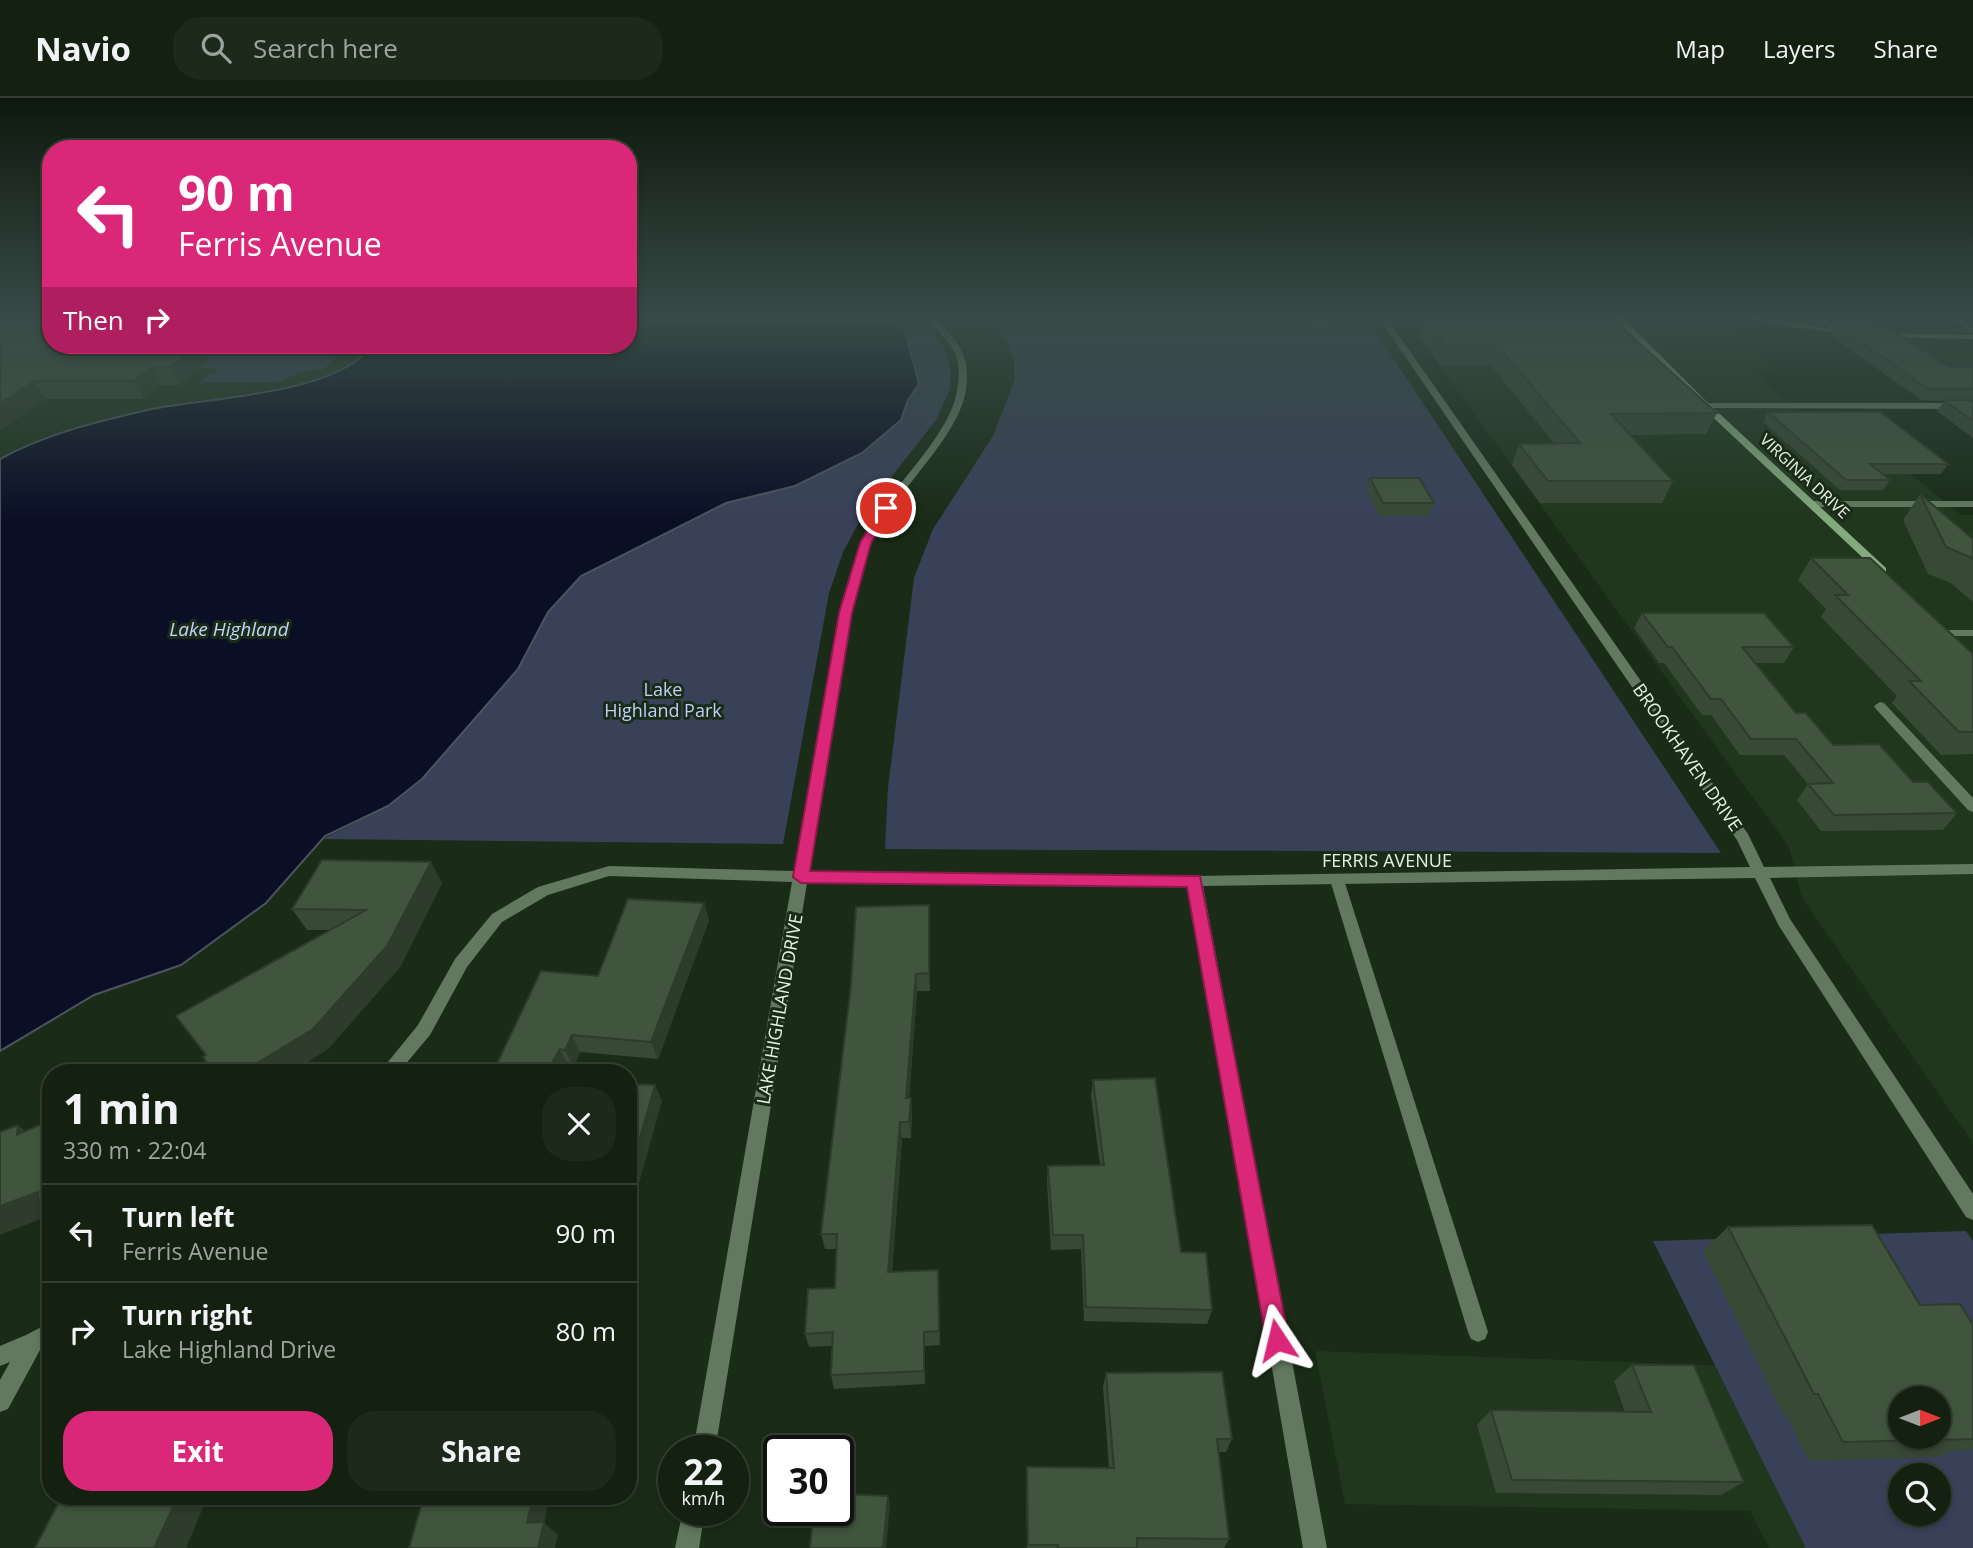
<!DOCTYPE html>
<html lang="en">
<head>
<meta charset="utf-8">
<style>
  :root { --surface:#142111; --page:#1d291a; --text:#f1f3f6; --muted:#9da39f; --line:#333e31; --accent:#db2777 }
  body { margin:0; font-family:"Open Sans",sans-serif; background:var(--page); color:var(--text); height:100vh; display:flex; flex-direction:column; font-size:26px; white-space:nowrap }
  * { box-sizing:border-box; margin:0 }
  p { font-size:23px; color:var(--muted) }
  .icon { flex:none; width:38px; height:38px; fill:none; stroke:currentColor; stroke-width:2; stroke-linecap:round; stroke-linejoin:round }
  .map { position:relative; flex:1; overflow:hidden }
  .drawer { position:absolute; left:42px; top:966px; width:595px; height:441px; display:flex; flex-direction:column; background:var(--surface); border-radius:28px; box-shadow:0 4px 10px #0003,0 0 0 2px var(--line) }
  .drawer>* { flex:none }
  .hud { position:absolute; left:42px; top:42px; width:595px; height:214px; border-radius:28px; box-shadow:0 4px 10px #0003,0 0 0 2px var(--line); background:#db2777; color:#fff; overflow:hidden }
  .needle { width:46px; rotate:90deg }
  .controls { position:absolute; left:1888px; top:1288px; display:grid; gap:14px }
  .controls a { display:grid; place-items:center; width:63px; height:63px; border-radius:50%; background:var(--surface); box-shadow:0 4px 10px #0003,0 0 0 2px var(--line); font-size:35px }
  .speed { position:absolute; left:658px; top:1337px; display:flex; gap:14px; font-size:35px; font-weight:700; text-align:center }
  .speed>* { display:grid; place-content:center; width:91px; height:91px; border-radius:50%; background:var(--surface); box-shadow:0 4px 10px #0003,0 0 0 2px var(--line); line-height:1 }
  .speed small { font-size:18px; font-weight:400 }
  .speed .limit { border:4px solid #111; border-radius:10px; background:#fff; color:#111 }
  .pin { position:absolute; display:grid; place-items:center; width:60px; height:60px; color:#fff; margin:-30px; border:4px solid #fff; border-radius:50%; box-shadow:0 2px 7px #0007 }
  .me { position:absolute; width:77px; margin:-38px; rotate:350deg; stroke-linejoin:round; filter:drop-shadow(0 0 5px #0008) }
  .turn { display:flex; align-items:center; gap:24px; height:147px; padding:0 21px; font-size:32px }
  .turn .icon { width:91px; height:91px; stroke-width:2.5 }
  .turn b { display:block; font-size:49px; line-height:60px }
  .then { display:flex; align-items:center; height:66px; padding:0 21px; background:#0003; gap:14px; font-size:26px }
  .round { display:grid; place-items:center; flex:none; width:74px; height:74px; border-radius:28px; background:var(--page) }
  .head { display:flex; align-items:center; justify-content:space-between; height:119px; padding:0 21px }
  h1 { font-size:42px; font-weight:700; line-height:52px }
  .cta { display:flex; gap:14px; margin-top:auto; padding:14px 21px }
  .cta a { flex:1; height:80px; border-radius:28px; background:var(--accent); color:#fff; font-size:28px; font-weight:700; line-height:80px; text-align:center }
  .cta a+a { background:var(--page); color:var(--text) }
  ul { padding:0; list-style:none }
  li { display:flex; align-items:center; gap:21px; height:98px; padding:0 21px; border-top:2px solid var(--line) }
  li div { flex:1 }
  li b { display:block; font-size:26px }
  li em { font-style:normal }
  header { display:flex; align-items:center; gap:42px; box-sizing:border-box; height:98px; padding:0 35px; background:var(--surface); border-bottom:2px solid var(--line) }
  header strong { font-size:33px }
  nav { display:flex; gap:38px; margin-inline-start:auto; font-size:24px }
  .search { width:490px; height:63px; background:var(--page); display:flex; align-items:center; gap:18px; box-sizing:border-box; padding:0 24px; border-radius:28px; color:var(--muted); font-size:26px }
  .map>svg:first-child { display:block }
  .built { fill:#20371d; fill-rule:evenodd }
  .green { fill:#394159; fill-rule:evenodd }
  .water { fill:#0a0f26; stroke:#4c535f; stroke-width:2 }
  .lines { fill:none; stroke-linecap:round; stroke-linejoin:round }
  .lane { fill:#63795f; fill-rule:evenodd }
  .street { fill:#63795f; fill-rule:evenodd }
  .secondary { fill:#84a97e; fill-rule:evenodd }
  .wall { fill:#384935 }
  .shaded-wall { fill:#2e3c2b }
  .building { fill:#41553e; stroke:#2e3c2b; stroke-width:2; fill-rule:evenodd }
  .route { fill:#db2777; stroke:#8e194d; stroke-width:2 }
  .labels { text-anchor:middle; dominant-baseline:central; stroke-width:6; stroke-linejoin:round; paint-order:stroke }
  .far-street-label { font-size:16px; fill:#e5f1e3; stroke:#1a2c17 }
  .park-label { font-size:18px; fill:#c0cef9; stroke:#1a2c17 }
  .street-label { font-size:18px; fill:#e5f1e3; stroke:#1a2c17 }
  .water-label { font-size:19px; font-style:italic; fill:#c5d3ff; stroke:#1a2c17 }
</style>
</head>
<body>
<header>
<strong>Navio</strong>
<div class="search"><svg class="icon" aria-label="search" viewBox="0 0 24 24"><circle cx="10" cy="10" r="6"/><path d="M15 15l6 6"/></svg>Search here</div>
<nav><a>Map</a><a>Layers</a><a>Share</a></nav>
</header>
<div class="map">
<svg width="1973" height="1450" viewBox="0 0 1973 1450">
  <rect width="100%" height="100%" fill="#1a2c17"/>
  <!-- built -->
  <g class="built">
    <path d="M0,219L51,247H372L341,273L314,283L152,311L47,338L0,361Z"/>
    <path d="M1404,219H1973V270H1935L1882,233H1732L1778,271H1749L1843,352L1882,353L1961,417H1973V1045L1802,800L1789,749Z"/>
    <path d="M1973,1167V1450H1769L1750,1413L1345,1406L1315,1253L1734,1268ZM1900,1300H1939V1339H1900ZM1900,1377H1939V1416H1900Z"/>
  </g>
  <!-- green -->
  <g class="green">
    <path d="M888,219H915L933,235L946,253L950,271V291L936,322L866,411L843,454L829,495L783,746L323,741L388,708L422,681L518,571L548,514L581,478L726,405L795,388L901,322L908,302L919,286L905,234Z"/>
    <path d="M980,219H1366L1721,755L885,751L888,690L914,480L933,431L993,338L1015,281L1014,262L1008,247L1000,233Z"/>
    <path d="M189,247H355L347,248L326,269L299,275L278,284H201L208,277L216,275L217,270H201L204,267Z"/>
    <path d="M1966,1133L1973,1143V1450H1806L1653,1143ZM1900,1300H1939V1339H1900ZM1900,1377H1939V1416H1900Z"/>
  </g>
  <!-- water -->
  <path class="water" d="M628,219H888L905,233L919,286L908,302L901,322L862,355L795,388L726,405L581,478L548,514L518,571L422,681L388,708L325,738L266,805L181,867L94,897L0,953V361C47,335 100,323 152,311C209,299 338,297 372,247H628Z"/>
  <g class="lines">
    <!-- lane -->
    <g class="lane">
      <path d="M1805,219H1821L1849,235L1842,237L1813,220L1797,230H1791V226Z"/>
      <path d="M1906,219H1957L1973,230V235L1952,222L1910,221Z"/>
      <path d="M1880,604L1884,605L1973,700V714L1968,712L1876,611L1874,608Z"/>
      <path d="M1337,777L1342,778L1344,782L1488,1234L1485,1241L1478,1244L1471,1241L1468,1234L1330,782L1332,778Z"/>
    </g>
    <!-- street -->
    <g class="street">
      <path d="M926,219H934C958,243 971,257 966,292C958,342 892,395 872,445C853,491 846,541 839,590C829,651 819,712 809,774L1195,778L1750,769L1737,742L1378,219H1386L1748,736L1764,769L1973,766V776L1770,780L1790,821L1973,1096V1122L1966,1119L1779,828L1755,780L1203,788L1327,1450H1303L1189,788L807,785L715,1353H693L792,784L609,778L548,797L502,824L467,869L430,937L398,975H379L418,927L455,861L492,816L538,789L609,768L794,773C805,712 816,651 826,590C835,541 842,491 861,445C883,395 949,342 957,293C964,253 949,246 926,219Z"/>
      <path d="M1702,305H1973V311L1705,310L1702,309Z"/>
      <path d="M1973,403V409H1812L1807,406L1812,403Z"/>
      <path d="M1973,532V538H1949L1943,535L1949,532Z"/>
      <path d="M51,1224V1246L40,1252L8,1311L0,1314V1282L10,1264L0,1268V1248L26,1237Z"/>
      <path d="M683,1412H705L699,1450H675Z"/>
    </g>
    <!-- secondary -->
    <g class="secondary">
      <path d="M1614,219H1622L1708,305L1886,470V474H1878L1702,309Z"/>
      <path d="M1734,219H1753L1853,235L1849,237Z"/>
      <path d="M1880,235L1973,237V241L1883,239H1880Z"/>
    </g>
  </g>
  <!-- wall -->
  <g class="wall">
    <path d="M1290,219H1328L1326,228Z"/>
    <path d="M1423,219H1610L1717,315L1706,336L1630,337L1673,383L1662,405H1540L1512,367L1519,346L1554,345L1491,268H1441L1418,236Z"/>
    <path d="M1826,219H1898L1895,225L1872,226L1870,229L1948,269H1973V340L1937,313L1944,303L1921,302L1830,237L1836,226L1839,227Z"/>
    <path d="M51,247L209,263L180,287H162L144,301H45L0,332Z"/>
    <path d="M1768,314L1948,366L1941,376H1882L1890,382L1883,392H1840L1763,324Z"/>
    <path d="M1370,380L1434,405L1429,418H1379L1367,393Z"/>
    <path d="M1920,396L1973,441V504L1951,485L1928,476L1903,422Z"/>
    <path d="M1811,460L1973,556V656L1941,657L1892,605L1897,598L1821,519L1826,511L1798,482Z"/>
    <path d="M1642,515L1794,549L1784,565H1755L1796,615L1833,647L1913,684L1957,715L1943,732L1821,733L1797,702L1808,686L1784,657H1740L1711,617H1702L1664,565H1659L1634,530Z"/>
    <path d="M442,785L400,869L328,951L206,957L330,832H307L292,811Z"/>
    <path d="M704,805L709,822L658,961L580,954L574,969L568,968L564,975H474L495,970L598,878Z"/>
    <path d="M930,825V893H917L909,1000L912,1016L911,1040H902L892,1174L938,1172L940,1247L925,1248V1286L834,1291L831,1277L832,1248L809,1249L805,1236L835,1190L836,1151H825L821,1136Z"/>
    <path d="M1093,982L1181,1154L1212,1212L1207,1226L1084,1223L1081,1151L1051,1152L1047,1084L1048,1068L1100,1067L1091,998Z"/>
    <path d="M1728,1129L1920,1207L1973,1227V1352L1952,1353L1938,1359L1809,1363L1786,1316H1783L1703,1153Z"/>
    <path d="M1632,1267L1744,1384L1721,1397L1496,1395L1477,1327L1491,1312L1625,1314L1614,1283Z"/>
    <path d="M1106,1275L1232,1341L1226,1354H1219L1229,1441L1224,1450H1027L1026,1381L1027,1369L1109,1370L1103,1289Z"/>
  </g>
  <!-- shaded-wall -->
  <g class="shaded-wall">
    <path d="M199,247H201L209,263L180,287L171,269Z"/>
    <path d="M152,269L162,287L144,301L134,283Z"/>
    <path d="M34,283L45,301L0,332V306Z"/>
    <path d="M431,764L442,785L400,869L328,951L291,975H241Z"/>
    <path d="M704,805L709,822L658,961L651,944Z"/>
    <path d="M929,807L930,825V893L929,875Z"/>
    <path d="M916,876L917,893L908,1016L906,1000Z"/>
    <path d="M572,937L580,954L574,969L565,952Z"/>
    <path d="M560,951L568,968L564,975H546Z"/>
    <path d="M655,987L662,1003L634,1103L638,1113L628,1154V1082Z"/>
    <path d="M911,1000L912,1016L911,1040L909,1024Z"/>
    <path d="M900,1024L902,1040L891,1189L888,1174Z"/>
    <path d="M18,1027L42,1047L17,1037Z"/>
    <path d="M38,1094L51,1098V1117L0,1137V1108Z"/>
    <path d="M938,1172L939,1187L940,1247L939,1233Z"/>
    <path d="M924,1234L925,1248V1286L924,1273Z"/>
    <path d="M178,1398H208L186,1450H154Z"/>
    <path d="M533,1398H547L549,1400L544,1425L558,1437L555,1450H538L527,1425Z"/>
    <path d="M888,1398L890,1406L886,1450H883Z"/>
  </g>
  <!-- building -->
  <g class="building">
    <path d="M0,219H51V247H199L171,269H152L134,283H34L0,306Z"/>
    <path d="M1425,219H1610L1717,315L1611,316L1673,383H1548L1519,346L1580,345L1498,248H1446Z"/>
    <path d="M1836,226L1889,230L1948,269H1973V291H1928Z"/>
    <path d="M1944,302H1973V323Z"/>
    <path d="M1768,314H1880L1948,366H1870L1890,382H1846Z"/>
    <path d="M1370,380H1419L1434,405H1383Z"/>
    <path d="M1920,396L1973,441V461L1970,459L1946,449Z"/>
    <path d="M1811,460H1870L1973,556V634H1959L1909,583H1921L1835,497H1848Z"/>
    <path d="M1642,515H1764L1794,549H1742L1796,615H1806L1833,647L1879,646L1913,684H1928L1957,715L1834,717L1808,686L1833,685L1796,641H1751L1721,601H1711L1672,549H1668Z"/>
    <path d="M322,762L431,764L387,848L313,931L241,975H214L203,959L206,957L176,918L366,812L292,811Z"/>
    <path d="M628,801L704,805L651,944L572,937L565,952L560,951L546,975H474L480,967L495,970L541,873L598,878Z"/>
    <path d="M929,807V875L916,876L906,1000H911L909,1024H900L888,1174L938,1172L939,1233L924,1234V1273L831,1277L833,1234L805,1236L808,1191L835,1190L837,1136H821L851,887L856,809Z"/>
    <path d="M1155,980L1181,1154L1206,1155L1212,1212L1086,1209L1083,1137H1053L1048,1068L1104,1067L1093,982Z"/>
    <path d="M628,986L655,987L628,1082Z"/>
    <path d="M51,1022V1098L39,1104L38,1094L0,1108V1034L18,1027L17,1037Z"/>
    <path d="M628,1098H631L628,1109Z"/>
    <path d="M1872,1127L1920,1207L1960,1206L1973,1227V1341L1843,1344L1818,1296H1814L1728,1129ZM1900,1300H1939V1339H1900Z"/>
    <path d="M1632,1267H1694L1744,1384L1512,1382L1491,1312L1651,1314Z"/>
    <path d="M1222,1274L1232,1341H1217L1229,1441L1137,1440V1450H1058V1447H1028L1027,1369L1114,1370L1106,1275Z"/>
    <path d="M838,1396L888,1398L883,1450H810L814,1412H838Z"/>
    <path d="M62,1398H178L154,1450H35Z"/>
    <path d="M424,1398H533L527,1425L544,1424L538,1450H409Z"/>
  </g>
  <!-- sky -->
  <linearGradient id="sky" x2="0" y2="1"><stop stop-color="#0e180d"/><stop offset="0.52" stop-color="#384b47"/><stop offset="1" stop-color="#384b47" stop-opacity="0"/></linearGradient>
  <rect width="1973" height="422" fill="url(#sky)"/>
  <!-- route -->
  <path class="route" d="M886,406L892,410L871,445L852,515L810,773L1200,778L1289,1242L1286,1250L1277,1253L1269,1250L1266,1242L1187,789L801,785L793,779L839,515L860,445L880,410Z"/>
  <g class="labels">
    <!-- far-street labels -->
    <g class="far-street-label">
      <text transform="translate(1805 378) rotate(43)">VIRGINIA DRIVE</text>
    </g>
    <!-- park labels -->
    <g class="park-label">
      <text x="663" y="591">Lake<tspan x="663" dy="21">Highland Park</tspan></text>
    </g>
    <!-- street labels -->
    <g class="street-label">
      <text transform="translate(1688 659) rotate(55)">BROOKHAVEN DRIVE</text>
      <text x="1387" y="762">FERRIS AVENUE</text>
      <text transform="translate(779 911) rotate(-80)">LAKE HIGHLAND DRIVE</text>
    </g>
    <!-- water labels -->
    <g class="water-label">
      <text x="229" y="531">Lake Highland</text>
    </g>
  </g>
</svg>
<div class="controls">
<a><svg class="needle" viewBox="-14 -14 28 28"><path d="M0-13l5 13h-10z" fill="#e53935"/><path d="M0 13l5-13h-10z" fill="#9da39f"/></svg></a>
<a><svg class="icon" aria-label="search" viewBox="0 0 24 24"><circle cx="10" cy="10" r="6"/><path d="M15 15l6 6"/></svg></a>
</div>
<div class="speed"><div>22<small>km/h</small></div><div class="limit">30</div></div>
<div class="pin" style="left:886px;top:410px;background:#d93025"><svg class="icon" aria-label="arrive" viewBox="0 0 24 24"><path d="M6 21V4h12l-3 4 3 4H6"/></svg></div>
<svg class="me" style="left:1277px;top:1242px" viewBox="-20 -20 40 40"><path d="M0-17L14 15 0 8-14 15z" fill="#db2777" stroke="#fff" stroke-width="4"/></svg>
<div class="hud">
<div class="turn"><svg class="icon" aria-label="left" viewBox="0 0 24 24"><path d="M17 20v-9H6M10 6l-5 5 5 5"/></svg><div><b>90 m</b>Ferris Avenue</div></div>
<div class="then">Then<svg class="icon" aria-label="right" viewBox="0 0 24 24"><path d="M7 20v-9h11M14 6l5 5-5 5"/></svg></div>
</div>
<section class="drawer">
<div class="head"><div><h1>1 min</h1><p>330 m · 22:04</p></div><a class="round"><svg class="icon" aria-label="close" viewBox="0 0 24 24"><path d="M6 6l12 12M18 6L6 18"/></svg></a></div>
<ul>
<li><svg class="icon" aria-label="left" viewBox="0 0 24 24"><path d="M17 20v-9H6M10 6l-5 5 5 5"/></svg><div><b>Turn left</b><p>Ferris Avenue</p></div><em>90 m</em></li>
<li><svg class="icon" aria-label="right" viewBox="0 0 24 24"><path d="M7 20v-9h11M14 6l5 5-5 5"/></svg><div><b>Turn right</b><p>Lake Highland Drive</p></div><em>80 m</em></li>
</ul>
<div class="cta"><a>Exit</a><a>Share</a></div>
</section>
</div>
</body>
</html>
